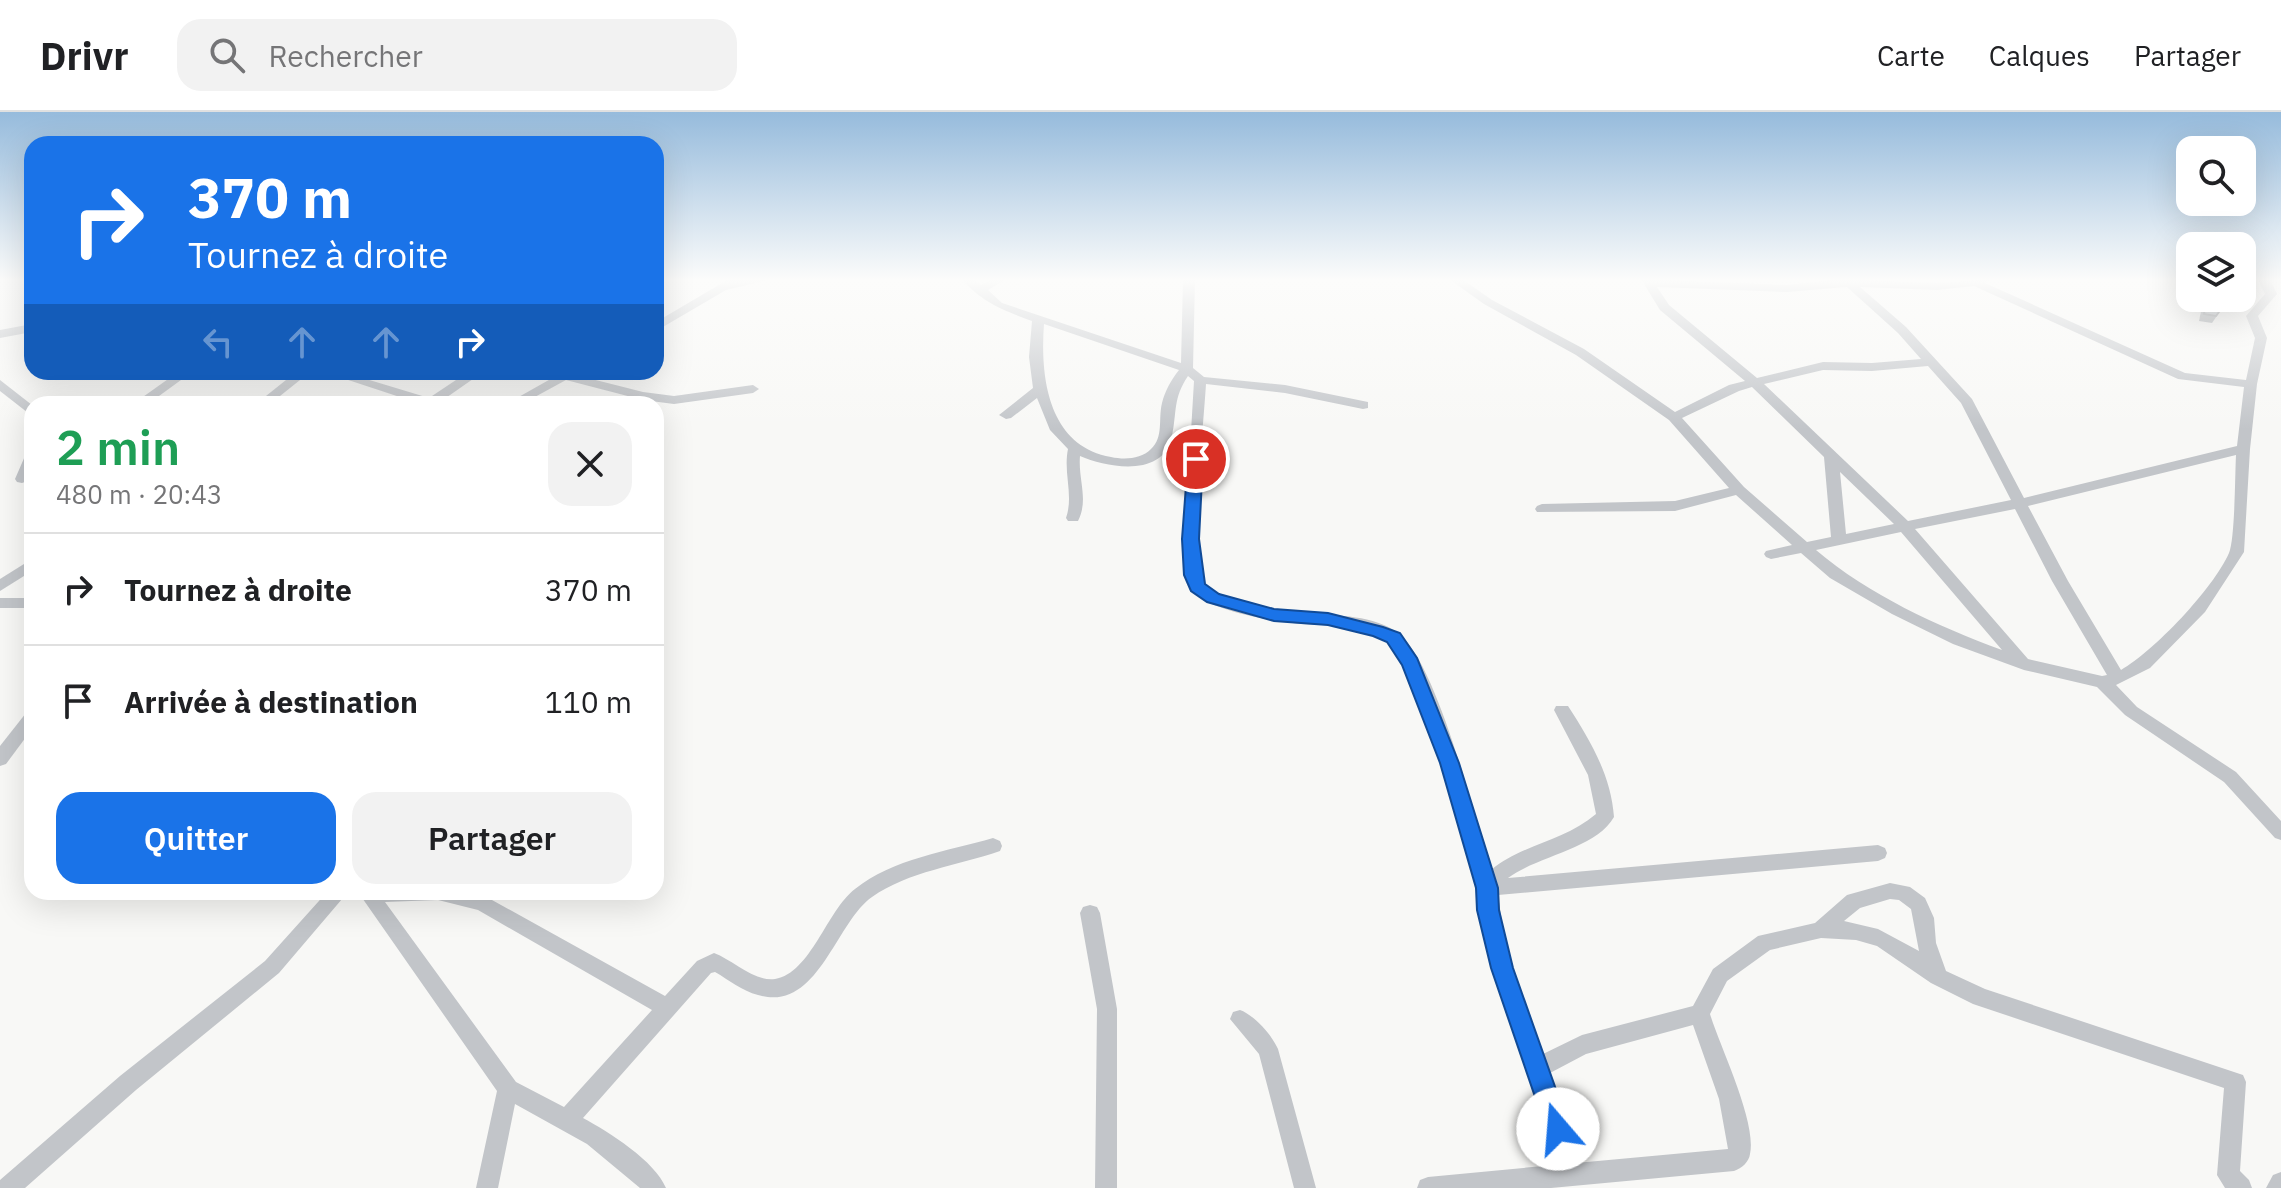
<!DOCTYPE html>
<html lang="fr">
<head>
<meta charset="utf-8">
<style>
  :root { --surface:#fff; --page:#f2f2f2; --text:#202124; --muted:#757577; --line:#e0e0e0; --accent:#1a73e8 }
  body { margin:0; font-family:"IBM Plex Sans",sans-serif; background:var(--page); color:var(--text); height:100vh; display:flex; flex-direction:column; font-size:30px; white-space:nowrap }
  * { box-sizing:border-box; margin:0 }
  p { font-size:26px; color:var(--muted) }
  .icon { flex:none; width:44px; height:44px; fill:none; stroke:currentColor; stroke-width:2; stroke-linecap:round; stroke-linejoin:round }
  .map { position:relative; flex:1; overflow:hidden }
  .sheet { position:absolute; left:24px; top:284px; width:640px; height:504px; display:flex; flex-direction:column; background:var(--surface); border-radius:24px; box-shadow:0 8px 32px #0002 }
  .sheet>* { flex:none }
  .hud { position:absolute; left:24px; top:24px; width:640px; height:244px; border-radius:24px; box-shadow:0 8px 32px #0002; background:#1a73e8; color:#fff; overflow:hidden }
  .buttons { position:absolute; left:2176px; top:24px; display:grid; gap:16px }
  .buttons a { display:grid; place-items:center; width:80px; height:80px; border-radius:16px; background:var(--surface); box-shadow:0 8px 32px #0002; font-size:40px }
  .pin { position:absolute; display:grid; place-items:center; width:68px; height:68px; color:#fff; margin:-34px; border:4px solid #fff; border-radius:50%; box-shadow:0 2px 8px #0007 }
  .me { position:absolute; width:88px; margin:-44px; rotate:342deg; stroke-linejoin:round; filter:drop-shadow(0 0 6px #0008) }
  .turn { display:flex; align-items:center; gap:28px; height:168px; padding:0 32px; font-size:36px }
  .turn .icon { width:104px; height:104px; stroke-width:2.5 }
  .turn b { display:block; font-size:56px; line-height:68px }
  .lanes { display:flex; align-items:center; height:76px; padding:0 32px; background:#0003; justify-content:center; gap:40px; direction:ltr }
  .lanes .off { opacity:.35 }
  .round { display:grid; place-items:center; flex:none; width:84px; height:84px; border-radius:24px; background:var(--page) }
  .headline { display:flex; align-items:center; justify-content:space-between; height:136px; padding:0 32px }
  h1 { font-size:48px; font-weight:600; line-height:60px; color:#1e9e55 }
  .cta { display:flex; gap:16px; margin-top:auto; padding:16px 32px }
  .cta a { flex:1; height:92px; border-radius:24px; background:var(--accent); color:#fff; font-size:32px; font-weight:600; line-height:92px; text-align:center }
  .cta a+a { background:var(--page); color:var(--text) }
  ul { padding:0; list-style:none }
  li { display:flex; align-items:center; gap:24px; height:112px; padding:0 32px; border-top:2px solid var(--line) }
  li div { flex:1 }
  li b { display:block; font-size:30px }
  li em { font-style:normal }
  header { display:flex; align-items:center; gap:48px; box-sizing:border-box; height:112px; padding:0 40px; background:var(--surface); border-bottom:2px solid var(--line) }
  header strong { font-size:38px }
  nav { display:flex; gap:44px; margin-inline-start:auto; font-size:28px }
  .search { width:560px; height:72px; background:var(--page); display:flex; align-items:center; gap:20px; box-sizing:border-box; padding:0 28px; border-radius:24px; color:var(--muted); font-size:30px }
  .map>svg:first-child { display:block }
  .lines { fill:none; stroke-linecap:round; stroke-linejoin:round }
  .minor { fill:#c2c5c9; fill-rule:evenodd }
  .wall { fill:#90979d }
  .building { fill:#a8b0b7; stroke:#767b80; stroke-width:2 }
  .route { fill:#1a73e8; stroke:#114b97; stroke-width:2 }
</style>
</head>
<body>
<header>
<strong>Drivr</strong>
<div class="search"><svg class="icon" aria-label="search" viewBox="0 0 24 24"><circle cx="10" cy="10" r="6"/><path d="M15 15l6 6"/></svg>Rechercher</div>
<nav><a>Carte</a><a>Calques</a><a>Partager</a></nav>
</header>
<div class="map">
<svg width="2281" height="1076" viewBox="0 0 2281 1076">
  <rect width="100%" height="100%" fill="#f8f8f6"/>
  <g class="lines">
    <!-- minor -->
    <g class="minor">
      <path d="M729,167H773L726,178L656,219V210Z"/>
      <path d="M961,167H974L981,173L992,167H1006L988,178L1002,191L1181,251L1183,167H1195L1193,256L1204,265L1285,273L1368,290V296L1363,297L1285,281L1206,272C1204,307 1189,451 1205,473C1219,492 1286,499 1310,501C1338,504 1374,503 1398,521C1437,550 1475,707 1491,758C1522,732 1565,729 1596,702L1588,663L1554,598L1556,594H1568C1590,628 1611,663 1614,705C1596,737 1537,744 1508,766L1878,733L1885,736L1887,741L1885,746L1878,749L1498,783L1505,831L1543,942L1582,923L1693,894L1713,857L1758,824L1815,811L1847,783L1890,771L1910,775L1925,786L1934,806L1936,831L1946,859L1985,877L2243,963L2246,970L2240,1059L2249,1068L2252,1076H2225L2217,1063L2224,976L1973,892L1931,871L1877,834L1856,828L1821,826L1770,838L1727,869L1710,902C1720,935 1757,1010 1750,1042C1749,1050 1742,1056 1734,1059L1551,1076H1417L1420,1068L1428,1065L1554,1053C1539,978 1507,908 1486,834C1481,814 1482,793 1477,774C1465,725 1422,560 1389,530C1367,511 1328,514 1301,512C1275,509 1201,499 1189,474C1184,463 1184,450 1184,438L1194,269L1188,264C1173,286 1177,300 1172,324C1164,366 1108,356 1080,344C1078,368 1089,387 1078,409H1068L1066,406C1074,383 1063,361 1068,337L1050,318L1037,286L1011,306L1006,307L999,303L1033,276L1029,245L1032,209C1000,197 984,191 961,167ZM1044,212L1179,258C1171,268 1165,279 1162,291C1158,307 1164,325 1151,337C1141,347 1125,348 1111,345C1048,334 1040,265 1044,212ZM1890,787L1899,788L1911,797L1919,839L1878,817L1844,809L1860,796ZM1693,913L1719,987L1728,1037L1576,1051L1569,1017L1550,961L1586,942Z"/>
      <path d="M1449,167H1462L1492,188L1584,237L1675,300L1729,273L1745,269L1660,198L1641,167L1787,173L1839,167L1937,171L1991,167L1985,171L2185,261L2246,268L2255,226L2246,204L2265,182L2258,167H2270L2277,182L2258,204L2267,226L2257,272L2250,337L2244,440L2205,500L2150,556L2116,573L2137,595L2236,660L2281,709V728L2275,726L2224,670L2125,603L2097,575L2024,558L1953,532L1892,502L1830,466L1801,441L1771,447L1766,445L1764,442L1766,439L1792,433L1736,383L1675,399L1537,400L1535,397L1537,394L1542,392L1675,389L1729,376L1669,308L1576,243L1484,192ZM1974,174L2178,267L2244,275L2237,334L2024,386L1972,287L1906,215L1860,175L1937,178ZM1657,175L1787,180L1847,175L1898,221L1921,247L1872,251L1823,250L1757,266L1669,193ZM1928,254L1961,291L2011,388L1908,409L1764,272L1823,258L1872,259ZM1752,275L1824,345L1831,425L1807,430L1744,375L1682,306L1739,279ZM2236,343C2235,363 2235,427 2229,441C2213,477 2154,539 2121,558L2068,469L2028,394ZM1840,360L1894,412L1846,422ZM2015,397L2052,469L2107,563L2102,564L2028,547L1915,417ZM1901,420L2002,538C1937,514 1869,483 1816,438Z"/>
      <path d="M32,212V220L0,226V218Z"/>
      <path d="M178,260H192L148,292H133Z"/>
      <path d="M296,260H310L270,292H256Z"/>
      <path d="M324,260H343L429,286L468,260H483L440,290L441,292H421Z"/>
      <path d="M563,260H577L576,263L643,280L674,284L753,273L759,277L753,281L674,292L643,288L566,268L522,292H506Z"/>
      <path d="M0,268L32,293V304L0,279Z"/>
      <path d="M32,340C32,351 35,368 22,371L17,370L15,367L25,344Z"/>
      <path d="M32,447V459L0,479V467Z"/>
      <rect x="0" y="486" width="32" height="10"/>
      <path d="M32,599V617L6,652L0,654V634L26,601Z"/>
      <path d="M993,726L1000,729L1002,734L1000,739C957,754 909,759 872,785C835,811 818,901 758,883C742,879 729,868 715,860L711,861L583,1006C609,1020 655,1049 666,1076H640L587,1032L515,992L498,1076H476L497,979L358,780H471L483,783L665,884L697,849L714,841C733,848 754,870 775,867C811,861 827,798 855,777C892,747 948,739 993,726ZM438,788L478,798L652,898L564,995L516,970L385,790Z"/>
      <path d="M327,780H348L279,861L136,978L25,1076H0V1068L120,964L265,849Z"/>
      <path d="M1090,793L1097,795L1100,801L1117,897V1076H1095L1097,897L1080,801L1083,795Z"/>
      <path d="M1240,898C1254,903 1272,923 1278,937L1316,1076H1294L1259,942L1230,907L1233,900Z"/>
      <path d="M2281,1060V1076H2266L2273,1063Z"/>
    </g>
  </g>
  <!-- wall -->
  <path class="wall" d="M2206,186H2217L2227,189L2212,211L2199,209L2203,190Z"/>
  <!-- building -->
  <path class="building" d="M2207,186H2217L2227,189L2216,204L2204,202Z"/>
  <!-- sky -->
  <linearGradient id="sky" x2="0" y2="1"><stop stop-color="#96bbdc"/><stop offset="0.53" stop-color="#fcfcfb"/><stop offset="1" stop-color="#fcfcfb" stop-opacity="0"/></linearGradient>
  <rect width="2281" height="317" fill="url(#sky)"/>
  <!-- route -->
  <path class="route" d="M1196,343L1203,347L1199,427L1205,472L1219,482L1274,497L1328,501L1383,515L1400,521L1417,546L1459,651L1498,776L1499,798L1513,856L1570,1017L1567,1026L1558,1029L1549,1026L1546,1017L1491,856L1477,798L1476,776L1440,651L1402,553L1387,530L1373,524L1328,513L1274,509L1207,490L1191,479L1184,463L1182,427L1188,347Z"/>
</svg>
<div class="buttons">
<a><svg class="icon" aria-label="search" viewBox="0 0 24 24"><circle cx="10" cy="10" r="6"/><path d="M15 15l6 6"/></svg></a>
<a><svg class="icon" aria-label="layers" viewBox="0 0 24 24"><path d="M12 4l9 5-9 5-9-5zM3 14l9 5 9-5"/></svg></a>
</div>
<div class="pin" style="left:1196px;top:347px;background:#d93025"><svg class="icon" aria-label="arrive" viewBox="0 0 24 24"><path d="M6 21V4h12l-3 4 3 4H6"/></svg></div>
<svg class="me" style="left:1558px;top:1017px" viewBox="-20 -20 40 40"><circle r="19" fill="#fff"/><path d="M0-13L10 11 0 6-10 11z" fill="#1a73e8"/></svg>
<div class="hud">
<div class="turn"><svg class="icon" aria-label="right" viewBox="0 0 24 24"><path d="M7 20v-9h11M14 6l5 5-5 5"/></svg><div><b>370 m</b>Tournez à droite</div></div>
<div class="lanes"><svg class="icon off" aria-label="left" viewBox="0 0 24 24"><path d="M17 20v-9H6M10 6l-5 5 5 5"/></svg><svg class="icon off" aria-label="ahead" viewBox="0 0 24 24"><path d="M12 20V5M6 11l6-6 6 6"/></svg><svg class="icon off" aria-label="ahead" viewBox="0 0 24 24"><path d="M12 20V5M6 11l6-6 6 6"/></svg><svg class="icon" aria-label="right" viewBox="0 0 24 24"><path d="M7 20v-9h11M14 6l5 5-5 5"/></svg></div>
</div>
<section class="sheet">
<div class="headline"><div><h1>2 min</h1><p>480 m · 20:43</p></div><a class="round"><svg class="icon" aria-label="close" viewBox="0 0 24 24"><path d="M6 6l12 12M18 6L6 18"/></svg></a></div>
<ul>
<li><svg class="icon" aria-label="right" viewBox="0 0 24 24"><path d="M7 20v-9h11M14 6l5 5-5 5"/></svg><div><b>Tournez à droite</b></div><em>370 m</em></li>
<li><svg class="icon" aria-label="arrive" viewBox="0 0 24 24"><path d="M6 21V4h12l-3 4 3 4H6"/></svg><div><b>Arrivée à destination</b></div><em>110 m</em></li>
</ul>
<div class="cta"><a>Quitter</a><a>Partager</a></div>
</section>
</div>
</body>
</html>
